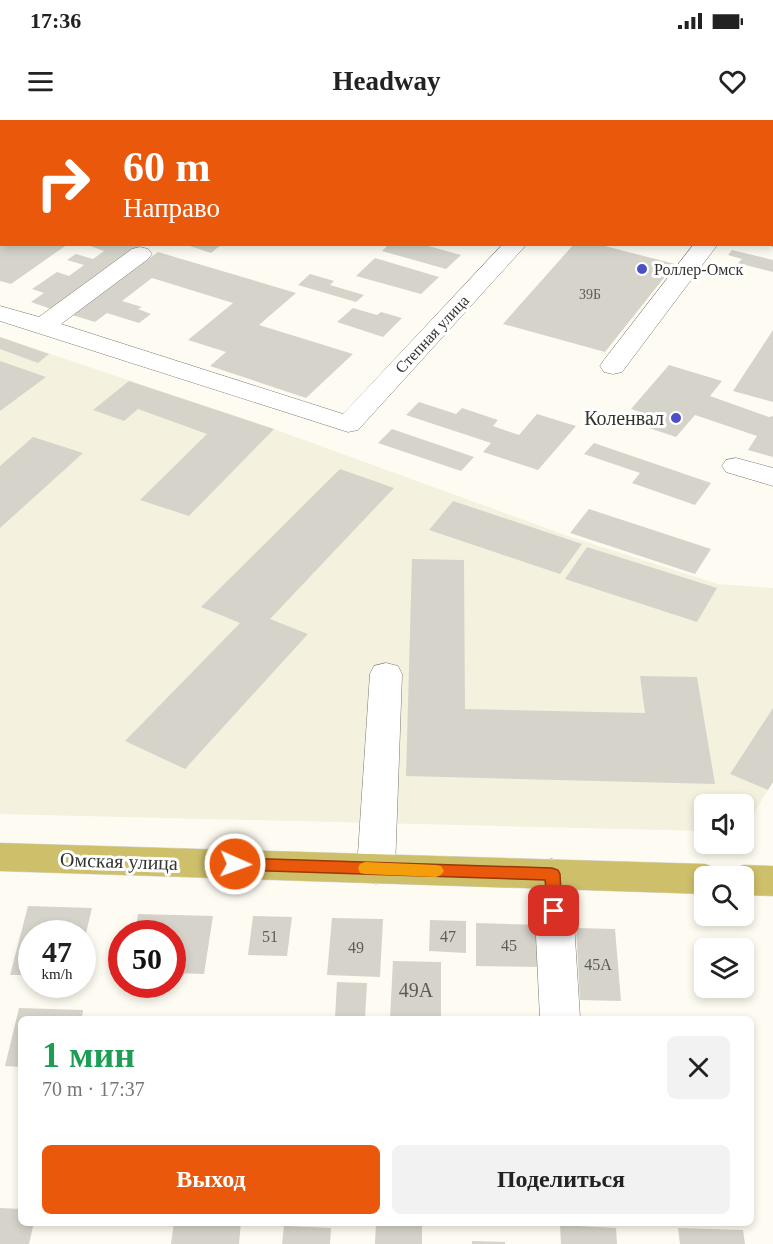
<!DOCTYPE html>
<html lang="ru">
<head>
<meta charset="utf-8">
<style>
  :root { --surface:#fff; --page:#f2f2f2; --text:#222; --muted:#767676; --accent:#ea580c }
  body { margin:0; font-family:Georgia,serif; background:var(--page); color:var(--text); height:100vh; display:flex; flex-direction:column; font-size:22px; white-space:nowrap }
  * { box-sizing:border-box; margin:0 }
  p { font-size:20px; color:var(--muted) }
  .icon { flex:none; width:33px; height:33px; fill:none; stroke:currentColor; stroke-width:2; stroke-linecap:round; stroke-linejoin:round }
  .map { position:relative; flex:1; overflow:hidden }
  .side { position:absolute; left:18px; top:896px; width:736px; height:210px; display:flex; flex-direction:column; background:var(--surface); border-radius:9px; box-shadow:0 3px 9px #0003 }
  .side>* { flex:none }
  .guide { position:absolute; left:0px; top:0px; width:774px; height:126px; box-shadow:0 3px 9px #0003; background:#ea580c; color:#fff; overflow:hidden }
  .buttons { position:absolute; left:694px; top:674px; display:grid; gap:12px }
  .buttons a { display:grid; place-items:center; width:60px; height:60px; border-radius:9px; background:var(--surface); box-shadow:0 3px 9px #0003; font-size:30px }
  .speed { position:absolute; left:18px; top:800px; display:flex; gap:12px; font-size:30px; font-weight:700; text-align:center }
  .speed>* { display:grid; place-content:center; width:78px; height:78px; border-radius:50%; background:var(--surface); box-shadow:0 3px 9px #0003; line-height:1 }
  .speed small { font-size:15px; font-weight:400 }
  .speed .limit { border:9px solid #d22; background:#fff; color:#111 }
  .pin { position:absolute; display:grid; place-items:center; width:51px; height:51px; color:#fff; margin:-26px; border-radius:12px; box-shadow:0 3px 9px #0006 }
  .me { position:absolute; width:66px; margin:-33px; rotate:92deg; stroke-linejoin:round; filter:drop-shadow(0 0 4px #0008) }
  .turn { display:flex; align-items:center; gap:21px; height:126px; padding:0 24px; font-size:27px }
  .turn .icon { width:78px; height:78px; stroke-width:2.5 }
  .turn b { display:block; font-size:42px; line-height:51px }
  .round { display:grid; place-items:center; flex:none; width:63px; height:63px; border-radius:9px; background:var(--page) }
  .head { display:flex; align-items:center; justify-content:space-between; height:102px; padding:0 24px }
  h1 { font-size:36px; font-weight:800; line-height:45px; color:#1e9e55 }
  .cta { display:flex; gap:12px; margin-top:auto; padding:12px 24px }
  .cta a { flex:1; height:69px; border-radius:9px; background:var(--accent); color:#fff; font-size:24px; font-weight:800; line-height:69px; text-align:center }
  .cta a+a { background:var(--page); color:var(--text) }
  .status { display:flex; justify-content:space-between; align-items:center; height:42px; padding:0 30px; background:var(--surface); direction:ltr }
  .status svg { height:16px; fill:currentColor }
  header { display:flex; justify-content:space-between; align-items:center; height:78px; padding:0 24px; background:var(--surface); font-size:27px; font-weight:800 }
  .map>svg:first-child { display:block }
  .built { fill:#f5f1df }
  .building { fill:#d6d4ca }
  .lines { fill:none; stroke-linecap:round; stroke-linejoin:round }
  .minor-casing { stroke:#7a786f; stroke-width:1 }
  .major-casing { stroke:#dadada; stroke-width:1 }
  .minor { fill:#fff; fill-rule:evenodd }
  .major { fill:#cebf6b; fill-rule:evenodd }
  .route { fill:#ea580c; stroke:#983908; stroke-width:1.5 }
  .slow { fill:#f59e0b }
  .poi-dot { fill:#4c4fc5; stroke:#fff; stroke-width:2 }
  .labels { text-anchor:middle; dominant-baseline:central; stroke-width:6; stroke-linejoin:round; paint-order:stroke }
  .far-number-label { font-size:14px; fill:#5c5b56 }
  .far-poi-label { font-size:16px; fill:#33332f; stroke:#fff; text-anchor:start }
  .far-street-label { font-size:16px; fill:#33332f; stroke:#fff }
  .number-label { font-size:16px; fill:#5c5b56 }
  .poi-label { font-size:20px; fill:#33332f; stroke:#fff; text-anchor:end }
  .street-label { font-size:20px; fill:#33332f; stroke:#fff }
  .near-number-label { font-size:20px; fill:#5c5b56 }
</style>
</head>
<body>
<div class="status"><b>17:36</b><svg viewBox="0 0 49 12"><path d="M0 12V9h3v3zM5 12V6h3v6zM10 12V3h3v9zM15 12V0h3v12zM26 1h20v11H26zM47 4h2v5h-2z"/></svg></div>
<header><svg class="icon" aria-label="menu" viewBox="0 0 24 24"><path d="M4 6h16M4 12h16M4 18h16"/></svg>Headway<svg class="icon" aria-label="heart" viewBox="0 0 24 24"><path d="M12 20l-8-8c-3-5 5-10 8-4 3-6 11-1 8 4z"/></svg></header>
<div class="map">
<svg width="773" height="1124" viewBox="0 0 773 1124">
  <rect width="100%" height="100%" fill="#fefcf2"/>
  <!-- built -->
  <path class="built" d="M0,217L274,309L568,416L718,464L773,468V662L744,709V684H705V711L0,694Z"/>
  <!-- building -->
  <g class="building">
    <path d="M0,124H68L11,164L0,161Z"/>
    <path d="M85,124H131L140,127L51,189L31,182L44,173L32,169L57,152L69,156L84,145L67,140L76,134L93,139L104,131Z"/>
    <path d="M184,124H222L211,133Z"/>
    <path d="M389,124H421L461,135L446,149L382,131Z"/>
    <path d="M574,124H597L675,144L605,232L503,204Z"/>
    <path d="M732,130L773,140V152L738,143L742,139L728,135Z"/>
    <path d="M158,132L296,173L259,205L353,234L306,278L210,246L226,232L188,220L233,183L152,158L122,181L142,187L138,189L151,194L139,203L107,193L95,202L72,195Z"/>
    <path d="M375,138L439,157L421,174L356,156Z"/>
    <path d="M310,154L334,161L330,165L364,175L356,182L298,165Z"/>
    <path d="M353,188L377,195L381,192L402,198L383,217L337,202Z"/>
    <path d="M773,210V282L733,271Z"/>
    <path d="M0,217L49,234L38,243L0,229Z"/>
    <path d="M0,241L46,257L0,291Z"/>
    <path d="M669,245L722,261L710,276L769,297L773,296V337L748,330L757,316L695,295L676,317L646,307L655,297L631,289Z"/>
    <path d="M129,261L274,309L189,396L140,380L207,314L138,289L124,301L93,290Z"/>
    <path d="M419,282L456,294L462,288L498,300L493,306L519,315L537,294L576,306L538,350L483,332L491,323L406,295Z"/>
    <path d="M392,309L474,337L461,351L378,323Z"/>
    <path d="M33,317L83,333L0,408V346Z"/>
    <path d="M594,323L711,363L695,385L632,363L640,353L584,334Z"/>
    <path d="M340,349L394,368L270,499L308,514L185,649L125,621L240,503L201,487Z"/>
    <path d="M453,381L582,424L560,454L429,410Z"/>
    <path d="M589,389L711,429L695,454L570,413Z"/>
    <path d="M587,427L717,468L697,502L565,459Z"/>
    <path d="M412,439L464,440L465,589L645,593L640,556L697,557L715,664L406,656Z"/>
    <path d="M773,588V662L768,670L730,654Z"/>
    <path d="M28,786L92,788L83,826L82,813H32V855H10Z"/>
    <path d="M138,794L213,796L204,854L172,853V813L135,812Z"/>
    <path d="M253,796L292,797L287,836L248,835Z"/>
    <path d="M332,798L383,799L380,857L327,855Z"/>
    <path d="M430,800L466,801V833L429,831Z"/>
    <path d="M476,803L542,805L543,847L476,846Z"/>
    <path d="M576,808L615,809L621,881L580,880Z"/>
    <path d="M393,841L441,842V898H390Z"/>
    <path d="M337,862L367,863L365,898H335Z"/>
    <path d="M19,888L83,890L82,898H21V947L5,946Z"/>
    <path d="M0,1088L21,1089V1102H34L29,1124H0Z"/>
    <path d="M174,1102H241L239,1124H171Z"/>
    <path d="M376,1102H422V1124H375Z"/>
    <path d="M560,1105L616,1108L617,1124H561Z"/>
    <path d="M284,1106L331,1108L330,1124H282Z"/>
    <path d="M678,1108L743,1110L745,1124H680Z"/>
    <path d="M472,1121L505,1122V1124H472Z"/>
  </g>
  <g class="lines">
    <!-- minor casing -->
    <g class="minor-casing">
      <g id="minor">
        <path d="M286,0H311L312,2H287Z"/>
        <path d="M628,0H648L627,2Z"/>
        <path d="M773,112V126L766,124H772Z"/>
        <path d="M503,124H527L358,310L348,312L0,201V186L39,197L132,129L140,127L148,129L152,134L148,139L61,204L343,294Z"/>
        <path d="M694,124H718L622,252L613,254L604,252L600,246L604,240Z"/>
        <path d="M736,338L773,348V366L726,352L722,346L726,340Z"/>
        <path d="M386,543L398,546L402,554L395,749L389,759L376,764L363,759L357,749L370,554L374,546Z"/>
        <path d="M552,739L565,744L571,754L580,898H540L533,754L539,744Z"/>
      </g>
    </g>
    <!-- major casing -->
    <g class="major-casing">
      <g id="major">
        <path d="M77,0H98L76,2Z"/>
        <path d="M0,47H2L0,61Z"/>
        <path d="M0,723L705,744L718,749L722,756H705V774L0,751Z"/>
        <path d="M744,745L773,746V776L744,775V756H727L731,750Z"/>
      </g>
    </g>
    <!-- minor -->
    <use href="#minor" class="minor"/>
    <!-- major -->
    <use href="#major" class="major"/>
  </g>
  <!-- route -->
  <path class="route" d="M235,738L552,748L558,750L560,754L562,791L560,795L554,797L549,795L545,760L235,750L230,749L228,744L230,740Z"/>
  <!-- slow -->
  <path class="slow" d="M365,742L436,745L441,746L444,751L441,755L436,757L365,754L360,753L358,748L360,744Z"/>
  <!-- markers -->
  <g class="poi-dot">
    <circle cx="642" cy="149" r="6"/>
    <circle cx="676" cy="298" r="6"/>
  </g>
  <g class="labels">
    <!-- far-number labels -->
    <g class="far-number-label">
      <text x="590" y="174">39Б</text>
    </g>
    <!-- far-poi labels -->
    <g class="far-poi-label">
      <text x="654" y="149">Роллер-Омск</text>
    </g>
    <!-- far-street labels -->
    <g class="far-street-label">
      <text transform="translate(432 214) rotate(-47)">Степная улица</text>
    </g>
    <!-- number labels -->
    <g class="number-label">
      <text x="270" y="816">51</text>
      <text x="448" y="816">47</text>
      <text x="509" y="825">45</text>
      <text x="356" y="827">49</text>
      <text x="598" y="844">45А</text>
    </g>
    <!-- poi labels -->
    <g class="poi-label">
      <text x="664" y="298">Коленвал</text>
    </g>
    <!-- street labels -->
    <g class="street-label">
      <text transform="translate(119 741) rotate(2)">Омская улица</text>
    </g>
    <!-- near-number labels -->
    <g class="near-number-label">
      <text x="416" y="870">49А</text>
    </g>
  </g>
</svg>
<div class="buttons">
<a><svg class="icon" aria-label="sound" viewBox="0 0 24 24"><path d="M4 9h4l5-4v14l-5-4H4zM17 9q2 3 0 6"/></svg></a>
<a><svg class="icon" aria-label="search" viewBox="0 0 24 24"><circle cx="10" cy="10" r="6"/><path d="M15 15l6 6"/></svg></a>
<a><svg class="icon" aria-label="layers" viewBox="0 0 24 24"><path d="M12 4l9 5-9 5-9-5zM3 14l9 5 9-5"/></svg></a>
</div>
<div class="speed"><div>47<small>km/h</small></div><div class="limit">50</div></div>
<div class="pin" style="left:554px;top:791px;background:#d93025"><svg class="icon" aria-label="arrive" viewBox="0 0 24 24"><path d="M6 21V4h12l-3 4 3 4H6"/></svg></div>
<svg class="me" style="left:235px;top:744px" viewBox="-20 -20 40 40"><circle r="17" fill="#ea580c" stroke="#fff" stroke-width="3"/><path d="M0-11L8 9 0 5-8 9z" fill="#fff"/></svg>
<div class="guide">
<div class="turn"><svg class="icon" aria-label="right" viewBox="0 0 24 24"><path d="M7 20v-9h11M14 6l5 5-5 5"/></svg><div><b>60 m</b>Направо</div></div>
</div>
<section class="side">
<div class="head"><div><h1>1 мин</h1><p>70 m · 17:37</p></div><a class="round"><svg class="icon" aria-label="close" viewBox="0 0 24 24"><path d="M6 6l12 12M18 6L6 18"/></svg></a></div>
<div class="cta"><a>Выход</a><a>Поделиться</a></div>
</section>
</div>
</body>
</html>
